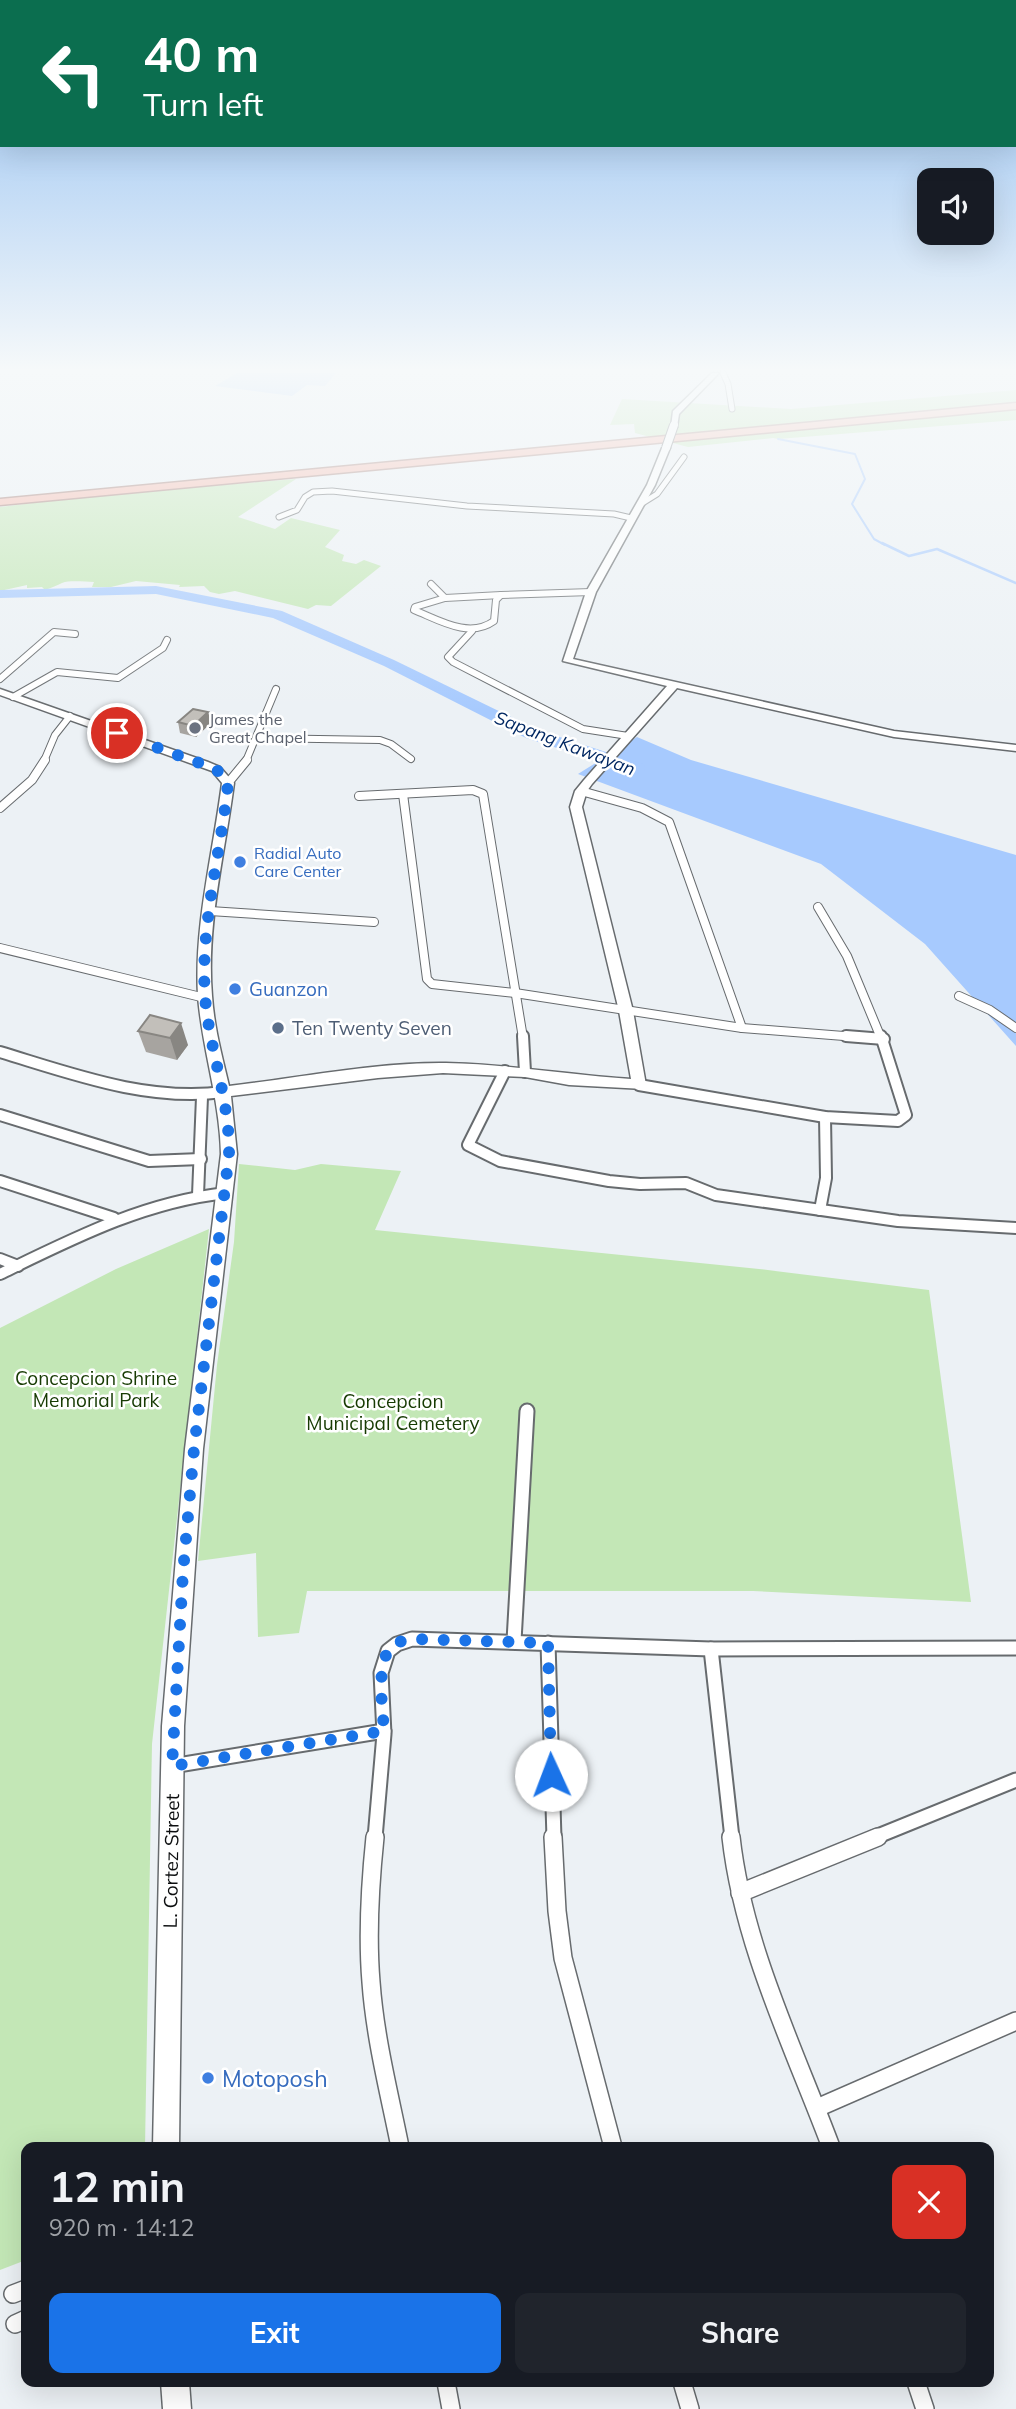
<!DOCTYPE html>
<html lang="en">
<head>
<meta charset="utf-8">
<style>
  :root { --surface:#171b24; --page:#20242c; --text:#f1f3f6; --muted:#9ea1a6; --accent:#1a73e8 }
  body { margin:0; font-family:Mulish,sans-serif; background:var(--page); color:var(--text); height:100vh; display:flex; flex-direction:column; font-size:26px; white-space:nowrap }
  * { box-sizing:border-box; margin:0 }
  p { font-size:23px; color:var(--muted) }
  .icon { flex:none; width:38px; height:38px; fill:none; stroke:currentColor; stroke-width:2; stroke-linecap:round; stroke-linejoin:round }
  .map { position:relative; flex:1; overflow:hidden }
  .details { position:absolute; left:21px; top:2142px; width:973px; height:245px; display:flex; flex-direction:column; background:var(--surface); border-radius:14px; box-shadow:0 7px 28px #0002 }
  .details>* { flex:none }
  .hud { position:absolute; left:0px; top:0px; width:1017px; height:147px; box-shadow:0 7px 28px #0002; background:#0b6e4f; color:#fff; overflow:hidden }
  .tools { position:absolute; left:917px; top:168px; display:grid; gap:14px }
  .tools a { display:grid; place-items:center; width:77px; height:77px; border-radius:14px; background:var(--surface); box-shadow:0 7px 28px #0002; font-size:35px }
  .pin { position:absolute; display:grid; place-items:center; width:60px; height:60px; color:#fff; margin:-30px; border:4px solid #fff; border-radius:50%; box-shadow:0 2px 7px #0007 }
  .me { position:absolute; width:77px; margin:-38px; rotate:358deg; stroke-linejoin:round; filter:drop-shadow(0 0 5px #0008) }
  .turn { display:flex; align-items:center; gap:24px; height:147px; padding:0 28px; font-size:32px }
  .turn .icon { width:91px; height:91px; stroke-width:2.5 }
  .turn b { display:block; font-size:49px; line-height:60px }
  .round { display:grid; place-items:center; flex:none; width:74px; height:74px; border-radius:14px; background:var(--page) }
  .overview { display:flex; align-items:center; justify-content:space-between; height:119px; padding:0 28px }
  h1 { font-size:42px; font-weight:700; line-height:52px }
  .action { display:flex; gap:14px; margin-top:auto; padding:14px 28px }
  .action a { flex:1; height:80px; border-radius:14px; background:var(--accent); color:#fff; font-size:28px; font-weight:700; line-height:80px; text-align:center }
  .action a+a { background:var(--page); color:var(--text) }
  .map>svg:first-child { display:block }
  .green { fill:#c3e7b6 }
  .water { fill:#a7cafe }
  .lines { fill:none; stroke-linecap:round; stroke-linejoin:round }
  .stream-far1 { stroke:#a7cafe; stroke-width:2 }
  .stream { stroke:#a7cafe; stroke-width:2.5 }
  .river { fill:#a7cafe; fill-rule:evenodd }
  .street-far5-casing { stroke:#676b6e; stroke-width:7 }
  .street-far4-casing { stroke:#676b6e; stroke-width:8 }
  .street-far3-casing { stroke:#676b6e; stroke-width:10 }
  .street-far2-casing { stroke:#676b6e; stroke-width:14 }
  .street-far1-casing { stroke:#676b6e; stroke-width:17 }
  .street-casing { stroke:#676b6e; stroke-width:20 }
  .secondary-casing { stroke:#676b6e; stroke-width:3 }
  .highway-casing { stroke:#a47c74; stroke-width:3 }
  .street-far5 { stroke:#fff; stroke-width:5 }
  .street-far4 { stroke:#fff; stroke-width:6 }
  .street-far3 { stroke:#fff; stroke-width:8 }
  .street-far2 { stroke:#fff; stroke-width:10 }
  .street-far1 { stroke:#fff; stroke-width:13 }
  .street { stroke:#fff; stroke-width:17 }
  .secondary { fill:#fff; fill-rule:evenodd }
  .highway { fill:#f6b7aa; fill-rule:evenodd }
  .secondary-bridge-casing { stroke:#676b6e; stroke-width:10; stroke-linecap:butt }
  .secondary-bridge { stroke:#fff; stroke-width:8 }
  .wall { fill:#a7a4a0 }
  .shaded-wall { fill:#888682 }
  .building { fill:#c2bfba; stroke:#888682; stroke-width:2 }
  .route { stroke:#1a73e8; stroke-width:12; stroke-dasharray:0 21.6 }
  .worship-dot { fill:#6b7280; stroke:#fff; stroke-width:2.5 }
  .shop-dot { fill:#3f7fe0; stroke:#fff; stroke-width:2.5 }
  .service-dot { fill:#5c6f8a; stroke:#fff; stroke-width:2.5 }
  .labels { text-anchor:middle; dominant-baseline:central; stroke-width:5; stroke-linejoin:round; paint-order:stroke }
  .far-worship-label { font-size:16px; fill:#5b616d; stroke:#fff; text-anchor:start }
  .far-shop-label { font-size:16px; fill:#366cbe; stroke:#fff; text-anchor:start }
  .far-water-label { font-size:18px; font-style:italic; fill:#002762; stroke:#fff }
  .shop-label { font-size:19px; fill:#366cbe; stroke:#fff; text-anchor:start }
  .service-label { font-size:19px; fill:#4e5e75; stroke:#fff; text-anchor:start }
  .park-label { font-size:19px; fill:#173b03; stroke:#fff }
  .street-label { font-size:19px; fill:#0c0e0f; stroke:#fff }
  .near-shop-label { font-size:23px; fill:#366cbe; stroke:#fff; text-anchor:start }
</style>
</head>
<body>
<div class="map">
<svg width="1016" height="2409" viewBox="0 0 1016 2409">
  <rect width="100%" height="100%" fill="#ecf1f5"/>
  <!-- green -->
  <g class="green">
    <path d="M1016,390V420L778,439L773,438L688,447L635,433L634,424L610,425L622,399L791,409Z"/>
    <path d="M296,479L238,517L275,529L291,518L340,530L325,547L344,555L342,561L356,564L364,560L381,566L331,606L316,605L308,609L235,591L219,594L210,592L204,586L179,587L180,585L136,581L111,587H92L94,582C85,582 70,580 62,583C57,585 52,588 45,590L42,587L27,588V585L0,591V507L108,494Z"/>
    <path d="M239,1164L295,1170L321,1164L401,1171L375,1230L759,1269L929,1290L971,1602L753,1591H307L299,1633L258,1637L256,1553L198,1561L217,1365L234,1242Z"/>
    <path d="M209,1229L152,1744L145,2147H26V2260L0,2270V1328L116,1269Z"/>
  </g>
  <!-- water -->
  <g class="water">
    <path d="M237,373H336L325,386L307,385L292,396L215,386Z"/>
    <path d="M637,737L691,760L1016,855V1046L925,944L821,864L578,774Z"/>
  </g>
  <g class="lines">
    <!-- stream-far1 -->
    <path class="stream-far1" d="M778,439L855,454L865,479L852,504L874,539L885,545"/>
    <!-- stream -->
    <path class="stream" d="M882,543L909,556L937,549L1016,583"/>
    <!-- river -->
    <path class="river" d="M156,586L282,611L394,660L538,730L643,764L646,768L643,772H631L526,738L384,666L273,618L156,594L0,598V590Z"/>
    <!-- street-far5 casing -->
    <g class="street-far5-casing">
      <g id="street-far5">
        <path d="M723,373L728,384L732,409"/>
        <path d="M641,504L657,494L684,457"/>
        <path d="M279,517L297,510L305,497L313,492L332,491L467,506L614,514L631,518"/>
      </g>
    </g>
    <!-- street-far4 casing -->
    <g class="street-far4-casing">
      <g id="street-far4">
        <path d="M431,584L445,598L415,607L414,610C439,620 469,639 494,621L496,600L501,595L591,592"/>
        <path d="M445,598L501,595"/>
        <path d="M472,631L448,657L453,662L583,729L628,736"/>
        <path d="M0,679L54,632L75,634"/>
        <path d="M13,697L57,672L118,678L163,648L167,640"/>
        <path d="M257,738L380,740L391,744L411,759"/>
        <path d="M44,761L55,735L70,716"/>
        <path d="M246,761L276,689"/>
      </g>
    </g>
    <!-- street-far3 casing -->
    <g class="street-far3-casing">
      <g id="street-far3">
        <path d="M228,783L247,760"/>
        <path d="M581,791L642,808L669,822L742,1028"/>
        <path d="M403,794L427,979L432,984L515,993L742,1028L869,1038"/>
        <path d="M359,796L473,790L483,794L523,1038"/>
        <path d="M0,808L32,780L45,760"/>
        <path d="M818,907L847,956L881,1038"/>
        <path d="M210,911L374,922"/>
        <path d="M0,948L205,998"/>
        <path d="M959,996L990,1010L1016,1028"/>
      </g>
    </g>
    <!-- street-far2 casing -->
    <g class="street-far2-casing">
      <g id="street-far2">
        <path d="M523,1036L525,1072"/>
        <path d="M846,1036L884,1039"/>
        <path d="M0,1052C73,1074 147,1102 224,1092"/>
        <path d="M505,1071L468,1145L500,1161L609,1181L640,1184L686,1183L716,1195L898,1221L1016,1228"/>
        <path d="M639,1085L825,1117L898,1121L906,1115L881,1036"/>
        <path d="M0,1115L149,1161L201,1159"/>
        <path d="M0,1181L114,1218"/>
        <path d="M198,1195L202,1097"/>
        <path d="M820,1210L826,1178L825,1117"/>
        <path d="M0,1259L18,1266"/>
        <path d="M0,1274C74,1238 144,1202 226,1193"/>
      </g>
    </g>
    <!-- street-far1 casing -->
    <g class="street-far1-casing">
      <g id="street-far1">
        <path d="M514,1641L527,1411"/>
        <path d="M548,1643L554,1838"/>
        <path d="M711,1649L732,1838"/>
        <path d="M172,1766L384,1731"/>
        <path d="M375,1838L384,1734L381,1673L388,1651L397,1644L412,1639L711,1649L1016,1648"/>
        <path d="M873,1838L1016,1780"/>
      </g>
    </g>
    <!-- street casing -->
    <g class="street-casing">
      <g id="street">
        <path d="M375,1837C370,1885 367,1934 371,1982C375,2038 389,2092 400,2147"/>
        <path d="M553,1837L557,1911L563,1958L613,2147"/>
        <path d="M731,1837C743,1945 793,2046 831,2147"/>
        <path d="M740,1893L878,1837"/>
        <path d="M817,2108L1016,2021"/>
        <path d="M13,2294L26,2289"/>
        <path d="M15,2324L26,2319"/>
        <path d="M446,2382L451,2409"/>
        <path d="M682,2382L690,2409"/>
        <path d="M916,2382L925,2409"/>
      </g>
    </g>
    <!-- secondary casing -->
    <g class="secondary-casing">
      <g id="secondary">
        <path d="M712,373H719L679,414L677,427H671L673,411Z"/>
        <path d="M666,446L670,448L655,485L596,592L573,659L894,731L1016,745V751L894,737L677,688L592,784L587,791L582,807L633,1011L646,1085L644,1089L569,1085L525,1077L443,1073L378,1078L231,1096L237,1154L203,1449L184,1726L179,2147H153L162,1726L185,1449L221,1154C220,1100 202,1049 198,996C194,924 213,854 222,783L212,771L0,695V689L208,762L220,767L234,783C225,854 206,925 212,996C214,1027 222,1056 229,1086C298,1078 376,1062 446,1063C508,1064 569,1075 631,1079L619,1011L570,807L575,791L584,780L667,686L563,661L586,592L647,485L662,448Z"/>
        <path d="M161,2382H189L191,2409H163Z"/>
      </g>
    </g>
    <!-- highway casing -->
    <g class="highway-casing">
      <path id="highway" d="M1016,403V409L0,505V499Z"/>
    </g>
    <!-- street-far5 -->
    <use href="#street-far5" class="street-far5"/>
    <!-- street-far4 -->
    <use href="#street-far4" class="street-far4"/>
    <!-- street-far3 -->
    <use href="#street-far3" class="street-far3"/>
    <!-- street-far2 -->
    <use href="#street-far2" class="street-far2"/>
    <!-- street-far1 -->
    <use href="#street-far1" class="street-far1"/>
    <!-- street -->
    <use href="#street" class="street"/>
    <!-- secondary -->
    <use href="#secondary" class="secondary"/>
    <!-- highway -->
    <use href="#highway" class="highway"/>
    <!-- secondary-bridge casing -->
    <g class="secondary-bridge-casing">
      <path id="secondary-bridge" d="M666,448L674,425"/>
    </g>
    <!-- secondary-bridge -->
    <use href="#secondary-bridge" class="secondary-bridge"/>
  </g>
  <!-- wall -->
  <g class="wall">
    <path d="M208,712L211,723L196,737L180,733L178,722Z"/>
    <path d="M150,1015L188,1045L177,1060L146,1052L138,1031Z"/>
  </g>
  <!-- shaded-wall -->
  <g class="shaded-wall">
    <path d="M208,712L211,723L196,737L193,726Z"/>
    <path d="M181,1023L188,1045L177,1060L170,1038Z"/>
  </g>
  <!-- building -->
  <g class="building">
    <path d="M193,709L208,712L193,726L178,722Z"/>
    <path d="M150,1015L181,1023L170,1038L138,1031Z"/>
  </g>
  <!-- sky -->
  <linearGradient id="sky" x2="0" y2="1"><stop stop-color="#8ebdf1"/><stop offset="0.52" stop-color="#f6f9fa"/><stop offset="1" stop-color="#f6f9fa" stop-opacity="0"/></linearGradient>
  <rect width="1016" height="711" fill="url(#sky)"/>
  <g class="lines">
    <!-- route -->
    <path class="route" d="M117,733L216,769L228,783C221,853 200,925 205,996C209,1049 230,1100 229,1154L194,1449L183,1572L172,1766L384,1731C383,1709 374,1657 395,1644C399,1641 407,1640 412,1639L548,1643L551,1775"/>
  </g>
  <!-- markers -->
  <circle class="worship-dot" cx="195" cy="728" r="7"/>
  <g class="shop-dot">
    <circle cx="240" cy="862" r="7"/>
    <circle cx="235" cy="989" r="7"/>
    <circle cx="208" cy="2078" r="7"/>
  </g>
  <circle class="service-dot" cx="278" cy="1028" r="7"/>
  <g class="labels">
    <!-- far-worship labels -->
    <g class="far-worship-label">
      <text x="209" y="719">James the<tspan x="209" dy="18">Great Chapel</tspan></text>
    </g>
    <!-- far-shop labels -->
    <g class="far-shop-label">
      <text x="254" y="853">Radial Auto<tspan x="254" dy="18">Care Center</tspan></text>
    </g>
    <!-- far-water labels -->
    <g class="far-water-label">
      <text transform="translate(565 743) rotate(21)">Sapang Kawayan</text>
    </g>
    <!-- shop labels -->
    <g class="shop-label">
      <text x="249" y="989">Guanzon</text>
    </g>
    <!-- service labels -->
    <g class="service-label">
      <text x="292" y="1028">Ten Twenty Seven</text>
    </g>
    <!-- park labels -->
    <g class="park-label">
      <text x="96" y="1378">Concepcion Shrine<tspan x="96" dy="22">Memorial Park</tspan></text>
      <text x="393" y="1401">Concepcion<tspan x="393" dy="22">Municipal Cemetery</tspan></text>
    </g>
    <!-- street labels -->
    <g class="street-label">
      <text transform="translate(171 1861) rotate(-89)">L. Cortez Street</text>
    </g>
    <!-- near-shop labels -->
    <g class="near-shop-label">
      <text x="222" y="2078">Motoposh</text>
    </g>
  </g>
</svg>
<div class="tools">
<a><svg class="icon" aria-label="sound" viewBox="0 0 24 24"><path d="M4 9h4l5-4v14l-5-4H4zM17 9q2 3 0 6"/></svg></a>
</div>
<div class="pin" style="left:117px;top:733px;background:#d93025"><svg class="icon" aria-label="arrive" viewBox="0 0 24 24"><path d="M6 21V4h12l-3 4 3 4H6"/></svg></div>
<svg class="me" style="left:551px;top:1775px" viewBox="-20 -20 40 40"><circle r="19" fill="#fff"/><path d="M0-13L10 11 0 6-10 11z" fill="#1a73e8"/></svg>
<div class="hud">
<div class="turn"><svg class="icon" aria-label="left" viewBox="0 0 24 24"><path d="M17 20v-9H6M10 6l-5 5 5 5"/></svg><div><b>40 m</b>Turn left</div></div>
</div>
<section class="details">
<div class="overview"><div><h1>12 min</h1><p>920 m · 14:12</p></div><a class="round" style="background:#d93025;color:#fff"><svg class="icon" aria-label="close" viewBox="0 0 24 24"><path d="M6 6l12 12M18 6L6 18"/></svg></a></div>
<div class="action"><a>Exit</a><a>Share</a></div>
</section>
</div>
</body>
</html>
